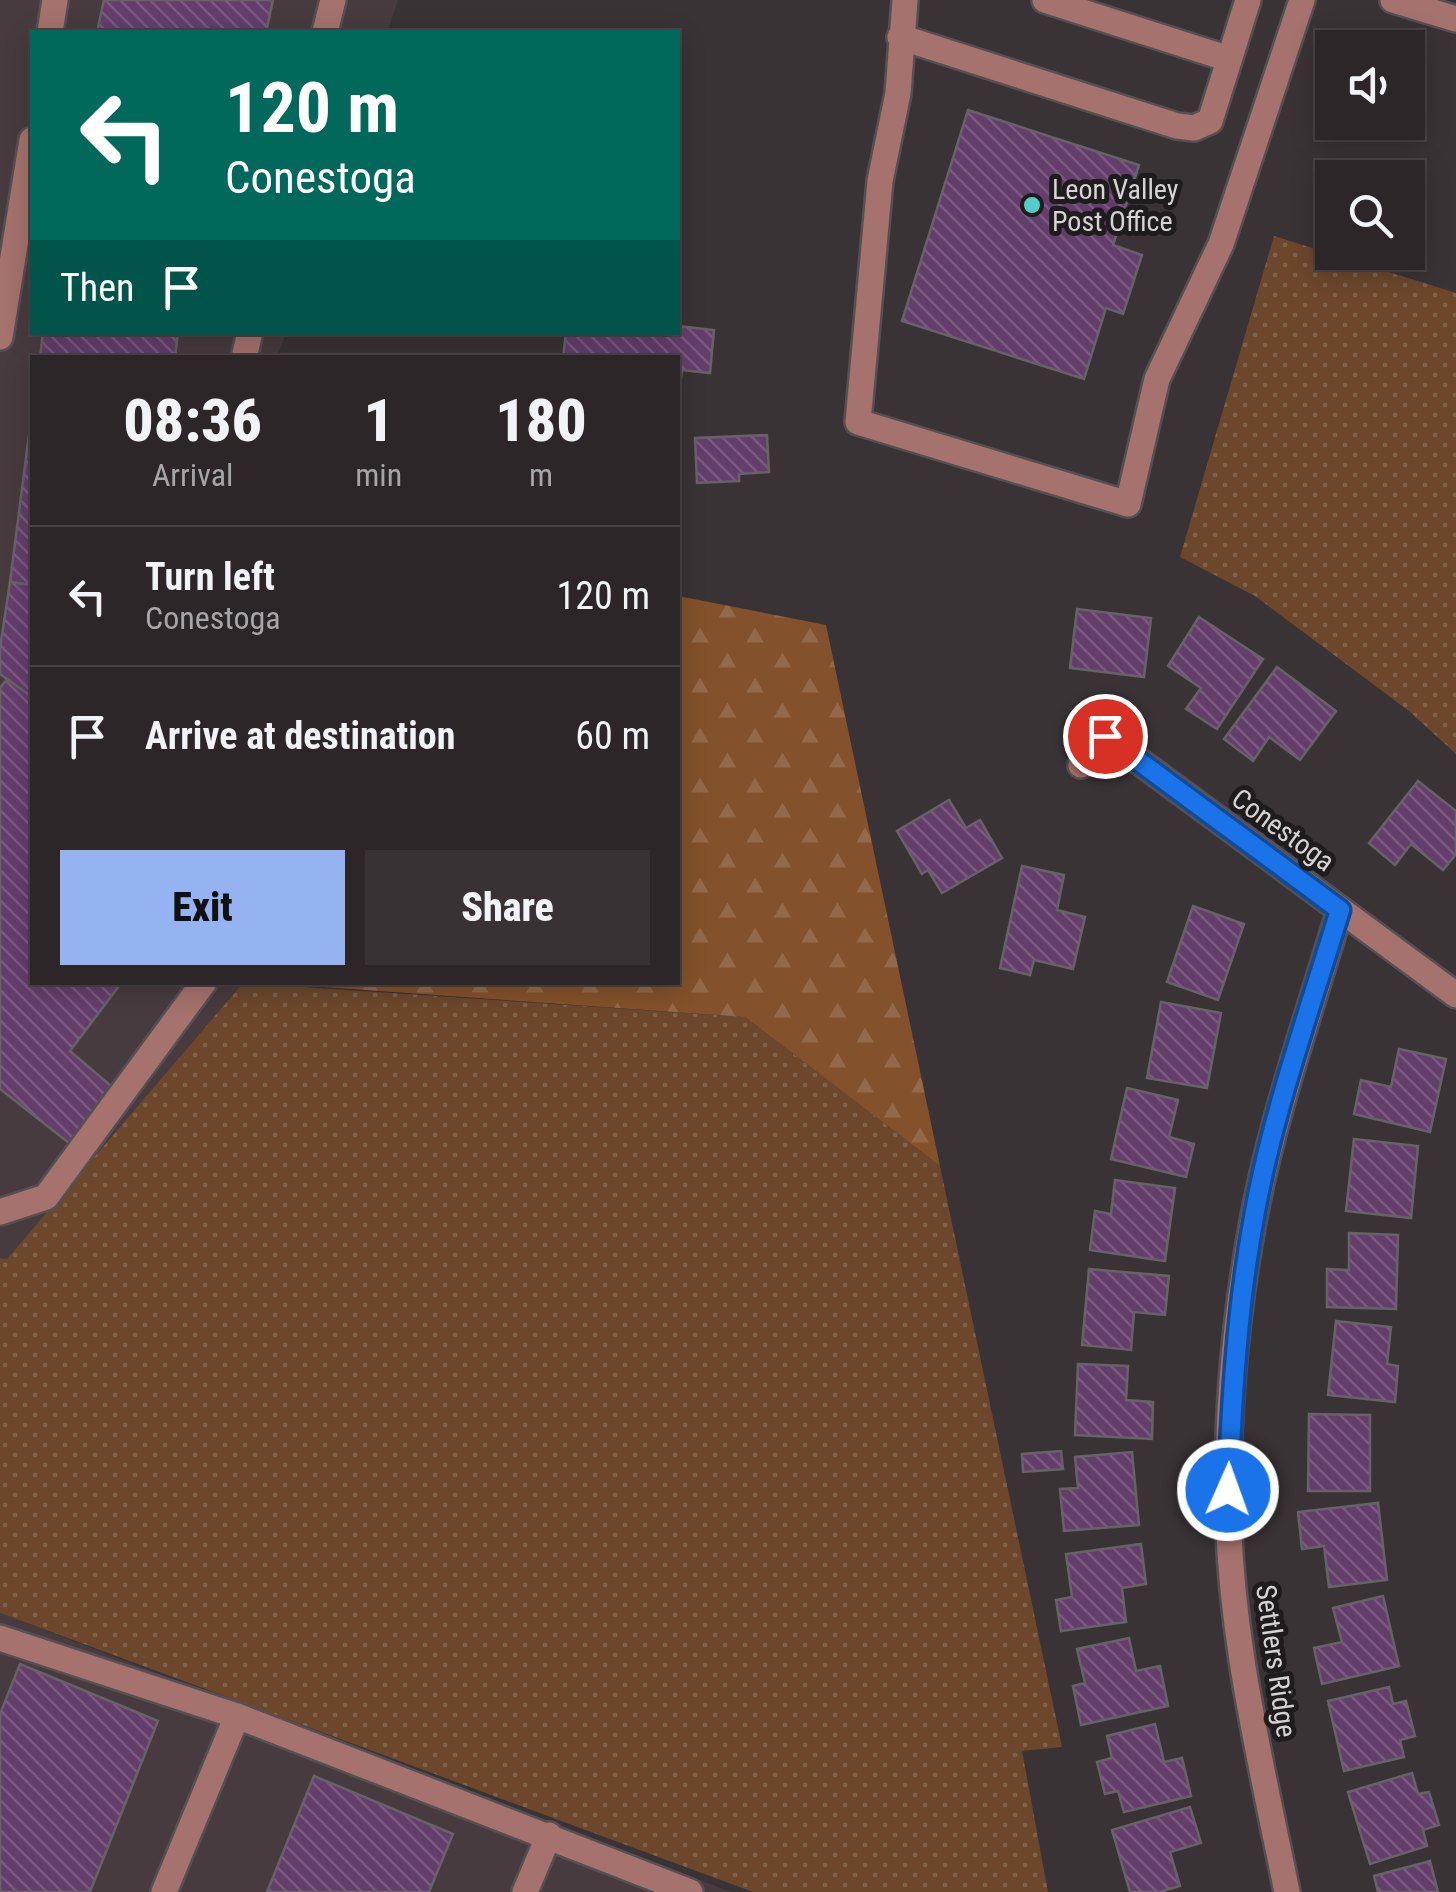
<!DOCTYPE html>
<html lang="en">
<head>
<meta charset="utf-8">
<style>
  :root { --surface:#2c2628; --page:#383234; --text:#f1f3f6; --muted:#a6a5a8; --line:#484345; --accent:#95b2f1 }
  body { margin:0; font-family:"Roboto Condensed",sans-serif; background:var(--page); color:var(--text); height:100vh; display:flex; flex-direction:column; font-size:38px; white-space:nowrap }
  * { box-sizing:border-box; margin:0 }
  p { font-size:32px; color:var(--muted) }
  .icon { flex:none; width:55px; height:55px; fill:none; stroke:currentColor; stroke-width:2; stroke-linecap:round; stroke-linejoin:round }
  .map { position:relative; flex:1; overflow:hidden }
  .drawer { position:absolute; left:30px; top:355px; width:650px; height:630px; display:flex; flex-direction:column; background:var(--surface); border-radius:0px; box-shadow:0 5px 25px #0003,0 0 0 2px var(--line) }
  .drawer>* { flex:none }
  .top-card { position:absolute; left:30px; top:30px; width:650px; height:305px; border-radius:0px; box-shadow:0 5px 25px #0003,0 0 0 2px var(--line); background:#00695c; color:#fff; overflow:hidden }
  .fabs { position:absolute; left:1315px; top:30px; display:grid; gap:20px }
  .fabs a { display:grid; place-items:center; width:110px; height:110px; border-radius:0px; background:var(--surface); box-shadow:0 5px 25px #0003,0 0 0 2px var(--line); font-size:50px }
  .pin { position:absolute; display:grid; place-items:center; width:85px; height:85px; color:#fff; margin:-42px; border:5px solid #fff; border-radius:50%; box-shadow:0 2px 10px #0007 }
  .me { position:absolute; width:110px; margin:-55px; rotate:2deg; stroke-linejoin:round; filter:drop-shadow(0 0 8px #0008) }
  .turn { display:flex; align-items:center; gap:35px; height:210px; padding:0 30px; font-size:45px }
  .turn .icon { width:130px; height:130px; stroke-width:2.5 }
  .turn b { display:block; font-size:70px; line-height:85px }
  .then { display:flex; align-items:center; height:95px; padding:0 30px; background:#0003; gap:20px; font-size:38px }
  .eta { display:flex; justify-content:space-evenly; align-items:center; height:170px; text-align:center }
  .eta b { font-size:60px; font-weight:800; line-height:70px }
  .action { display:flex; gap:20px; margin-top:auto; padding:20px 30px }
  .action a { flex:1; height:115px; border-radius:0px; background:var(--accent); color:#111; font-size:40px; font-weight:800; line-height:115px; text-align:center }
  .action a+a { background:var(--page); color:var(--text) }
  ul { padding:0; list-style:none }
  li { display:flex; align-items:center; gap:30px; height:140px; padding:0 30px; border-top:2px solid var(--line) }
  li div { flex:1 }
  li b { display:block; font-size:38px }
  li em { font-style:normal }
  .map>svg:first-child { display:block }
  .built { fill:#483b40 }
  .grass { fill:url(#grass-dots) }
  .forest { fill:url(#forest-firs) }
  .building { fill:url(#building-back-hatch); stroke:#676268; stroke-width:2.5 }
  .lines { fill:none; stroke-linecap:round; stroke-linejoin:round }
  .minor-casing { stroke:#565053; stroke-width:30 }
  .minor { stroke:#a5726d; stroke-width:25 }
  .route-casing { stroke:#114b97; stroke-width:25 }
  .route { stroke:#1a73e8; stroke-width:18 }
  .poi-dot { fill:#52cdcc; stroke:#1f1c1d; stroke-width:4 }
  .labels { text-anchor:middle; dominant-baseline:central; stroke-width:10; stroke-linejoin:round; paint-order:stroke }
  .poi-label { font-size:28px; fill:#d7d3d5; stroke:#1f1c1d; text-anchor:start }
  .street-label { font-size:28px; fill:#d7d3d5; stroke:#1f1c1d }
</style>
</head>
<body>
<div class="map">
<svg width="1456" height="1892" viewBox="0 0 1456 1892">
  <defs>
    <pattern id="grass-dots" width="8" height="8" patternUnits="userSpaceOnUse" patternTransform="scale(2.5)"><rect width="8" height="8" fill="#6c472c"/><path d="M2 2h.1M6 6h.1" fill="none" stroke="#80614a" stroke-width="1.8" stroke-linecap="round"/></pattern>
    <pattern id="forest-firs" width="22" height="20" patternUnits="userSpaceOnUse" patternTransform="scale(2.5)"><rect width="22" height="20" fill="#83512b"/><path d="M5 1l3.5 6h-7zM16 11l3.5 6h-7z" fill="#946949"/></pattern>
    <pattern id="building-back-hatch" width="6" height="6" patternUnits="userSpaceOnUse" patternTransform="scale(2.5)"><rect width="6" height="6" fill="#643e6b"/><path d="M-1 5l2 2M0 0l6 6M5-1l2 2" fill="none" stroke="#79597f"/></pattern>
  </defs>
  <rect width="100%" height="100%" fill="#3a3336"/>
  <!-- built -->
  <g class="built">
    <path d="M0,0H398L387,32H32V332L286,333L277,357L32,358V982L243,983L7,1259L0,1257Z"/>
    <path d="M0,1613L731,1892H0Z"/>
  </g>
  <!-- grass -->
  <g class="grass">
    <path d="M1274,236L1456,293V754L1409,711L1255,596L1180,557Z"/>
    <path d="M243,983L745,1017L940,1166L1062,1747L1022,1751L1048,1892H753L0,1613V1258L7,1259Z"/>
  </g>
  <!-- forest -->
  <path class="forest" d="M678,596L826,625L940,1166L745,1017L267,983L678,982Z"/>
  <!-- building -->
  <g class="building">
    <path d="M104,0H273L266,32H97Z"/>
    <path d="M968,110L1139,165L1113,245L1142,255L1123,314L1106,308L1084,379L902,321Z"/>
    <path d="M678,326L714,330L710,373L682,370L680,386H678V358H563L566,332H678Z"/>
    <path d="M43,332H178L175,358H40Z"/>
    <path d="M32,411V585L10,582Z"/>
    <path d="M767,435L769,472L739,474V481L697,483L695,438Z"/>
    <path d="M10,582L32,585V697L0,674V648Z"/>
    <path d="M1077,609L1151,618L1144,677L1070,668Z"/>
    <path d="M1199,617L1263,659L1217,729L1186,709L1201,688L1168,666Z"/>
    <path d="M1277,667L1336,711L1300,760L1269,737L1253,761L1224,739Z"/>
    <path d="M7,679L32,697V982H122L70,1051L111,1086L69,1143L0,1089V688Z"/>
    <path d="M1418,781L1456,811V854L1443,870L1411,844L1395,865L1369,843Z"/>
    <path d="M949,800L966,828L980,820L1002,858L942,893L928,870L922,874L897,831Z"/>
    <path d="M1022,866L1064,875L1057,910L1085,917L1073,969L1034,960L1030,975L1000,968Z"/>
    <path d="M1193,906L1244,924L1218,1000L1167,982Z"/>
    <path d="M1161,1002L1221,1013L1207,1088L1147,1078Z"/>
    <path d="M1399,1049L1446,1059L1430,1132L1354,1114L1361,1080L1391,1087Z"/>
    <path d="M1127,1088L1178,1100L1169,1137L1194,1144L1186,1177L1111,1159Z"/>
    <path d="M1354,1139L1418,1146L1411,1218L1346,1211Z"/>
    <path d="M1115,1180L1175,1188L1165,1261L1090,1250L1095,1211L1111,1214Z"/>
    <path d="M1349,1233L1398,1235L1396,1309L1327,1307V1269L1349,1270Z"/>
    <path d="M1089,1269L1169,1276L1165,1315L1134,1312L1131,1350L1082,1345Z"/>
    <path d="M1336,1321L1391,1327L1387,1364L1398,1366L1395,1402L1328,1395Z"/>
    <path d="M1078,1364L1128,1366L1126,1400L1153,1402L1152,1439L1075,1435Z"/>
    <path d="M1309,1414L1370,1415V1491H1308Z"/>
    <path d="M1061,1451L1063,1469L1023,1472L1022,1454Z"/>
    <path d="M1132,1452L1139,1525L1064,1531L1060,1489L1078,1488L1075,1457Z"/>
    <path d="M1378,1503L1387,1580L1329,1587L1324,1546L1302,1549L1298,1512Z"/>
    <path d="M1141,1544L1146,1584L1122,1588L1126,1622L1061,1631L1056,1600L1072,1597L1066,1554Z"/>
    <path d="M1383,1596L1399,1666L1322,1684L1314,1648L1342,1642L1333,1608Z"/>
    <path d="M1129,1638L1136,1671L1160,1666L1168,1706L1081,1725L1073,1686L1085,1683L1077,1649Z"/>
    <path d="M20,1664L158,1721L90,1892H0V1714Z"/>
    <path d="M1389,1687L1393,1704L1406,1701L1415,1736L1400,1740L1404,1757L1344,1771L1328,1701Z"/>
    <path d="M1155,1724L1164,1762L1182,1758L1191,1796L1124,1812L1118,1791L1105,1794L1097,1762L1112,1758L1107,1736Z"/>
    <path d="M1412,1773L1418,1794L1429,1792L1439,1825L1423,1830L1427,1846L1370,1864L1348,1792Z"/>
    <path d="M314,1776L453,1834L429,1892H267Z"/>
    <path d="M1190,1807L1201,1843L1170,1852L1180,1886L1160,1892H1130L1112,1830Z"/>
    <path d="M1430,1861L1438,1892H1378L1374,1876Z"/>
  </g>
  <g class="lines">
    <!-- minor casing -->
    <g class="minor-casing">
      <g id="minor">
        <path d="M905,0L898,93L880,181L858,422L1128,504L1157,379L1221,244L1302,0"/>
        <path d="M1045,0L1229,59"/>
        <path d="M1393,0L1456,19"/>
        <path d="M50,32L55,0"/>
        <path d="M325,32L333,0"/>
        <path d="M900,37L1177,126L1194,128L1210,121L1248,0"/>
        <path d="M0,337L32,140"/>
        <path d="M244,358L250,332"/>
        <path d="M1081,765L1105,736L1456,995"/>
        <path d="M0,1212L46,1197L204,982"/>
        <path d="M0,1638L237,1716L690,1892"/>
        <path d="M164,1892L237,1716"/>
        <path d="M525,1892L549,1835"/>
        <path d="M1287,1892C1260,1758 1227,1625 1228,1488C1228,1397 1237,1305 1254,1216C1274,1113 1310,1011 1340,910"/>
      </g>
    </g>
    <!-- minor -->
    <use href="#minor" class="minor"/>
  </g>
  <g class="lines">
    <!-- route casing -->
    <g class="route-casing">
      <path id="route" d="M1105,736L1340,910C1310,1009 1272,1115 1254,1217C1237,1308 1232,1398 1228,1490"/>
    </g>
    <!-- route -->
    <use href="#route" class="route"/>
  </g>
  <!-- markers -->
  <circle class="poi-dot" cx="1032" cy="205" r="10"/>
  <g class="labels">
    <!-- poi labels -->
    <g class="poi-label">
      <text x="1052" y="189">Leon Valley<tspan x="1052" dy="32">Post Office</tspan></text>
    </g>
    <!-- street labels -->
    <g class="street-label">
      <text transform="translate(1283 830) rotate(36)">Conestoga</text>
      <text transform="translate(1276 1661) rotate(82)">Settlers Ridge</text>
    </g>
  </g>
</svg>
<div class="fabs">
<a><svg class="icon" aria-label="sound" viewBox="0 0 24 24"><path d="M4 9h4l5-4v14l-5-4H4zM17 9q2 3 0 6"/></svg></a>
<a><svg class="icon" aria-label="search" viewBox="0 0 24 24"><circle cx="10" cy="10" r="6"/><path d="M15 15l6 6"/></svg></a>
</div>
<div class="pin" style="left:1105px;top:736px;background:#d93025"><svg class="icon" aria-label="arrive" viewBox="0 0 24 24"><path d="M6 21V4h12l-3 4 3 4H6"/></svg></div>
<svg class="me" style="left:1228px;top:1490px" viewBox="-20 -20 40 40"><circle r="17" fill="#1a73e8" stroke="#fff" stroke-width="3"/><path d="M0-11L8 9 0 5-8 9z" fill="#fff"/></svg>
<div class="top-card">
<div class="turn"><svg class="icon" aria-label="left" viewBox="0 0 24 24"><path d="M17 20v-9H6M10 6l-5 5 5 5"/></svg><div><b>120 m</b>Conestoga</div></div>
<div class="then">Then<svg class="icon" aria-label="arrive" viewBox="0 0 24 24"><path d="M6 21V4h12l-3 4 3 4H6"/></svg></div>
</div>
<section class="drawer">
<div class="eta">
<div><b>08:36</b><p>Arrival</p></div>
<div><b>1</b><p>min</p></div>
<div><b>180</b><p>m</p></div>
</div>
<ul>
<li><svg class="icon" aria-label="left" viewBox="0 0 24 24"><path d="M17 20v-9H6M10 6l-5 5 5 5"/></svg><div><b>Turn left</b><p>Conestoga</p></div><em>120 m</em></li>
<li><svg class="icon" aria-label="arrive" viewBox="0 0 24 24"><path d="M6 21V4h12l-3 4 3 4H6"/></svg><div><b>Arrive at destination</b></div><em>60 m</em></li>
</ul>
<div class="action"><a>Exit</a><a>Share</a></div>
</section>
</div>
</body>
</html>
